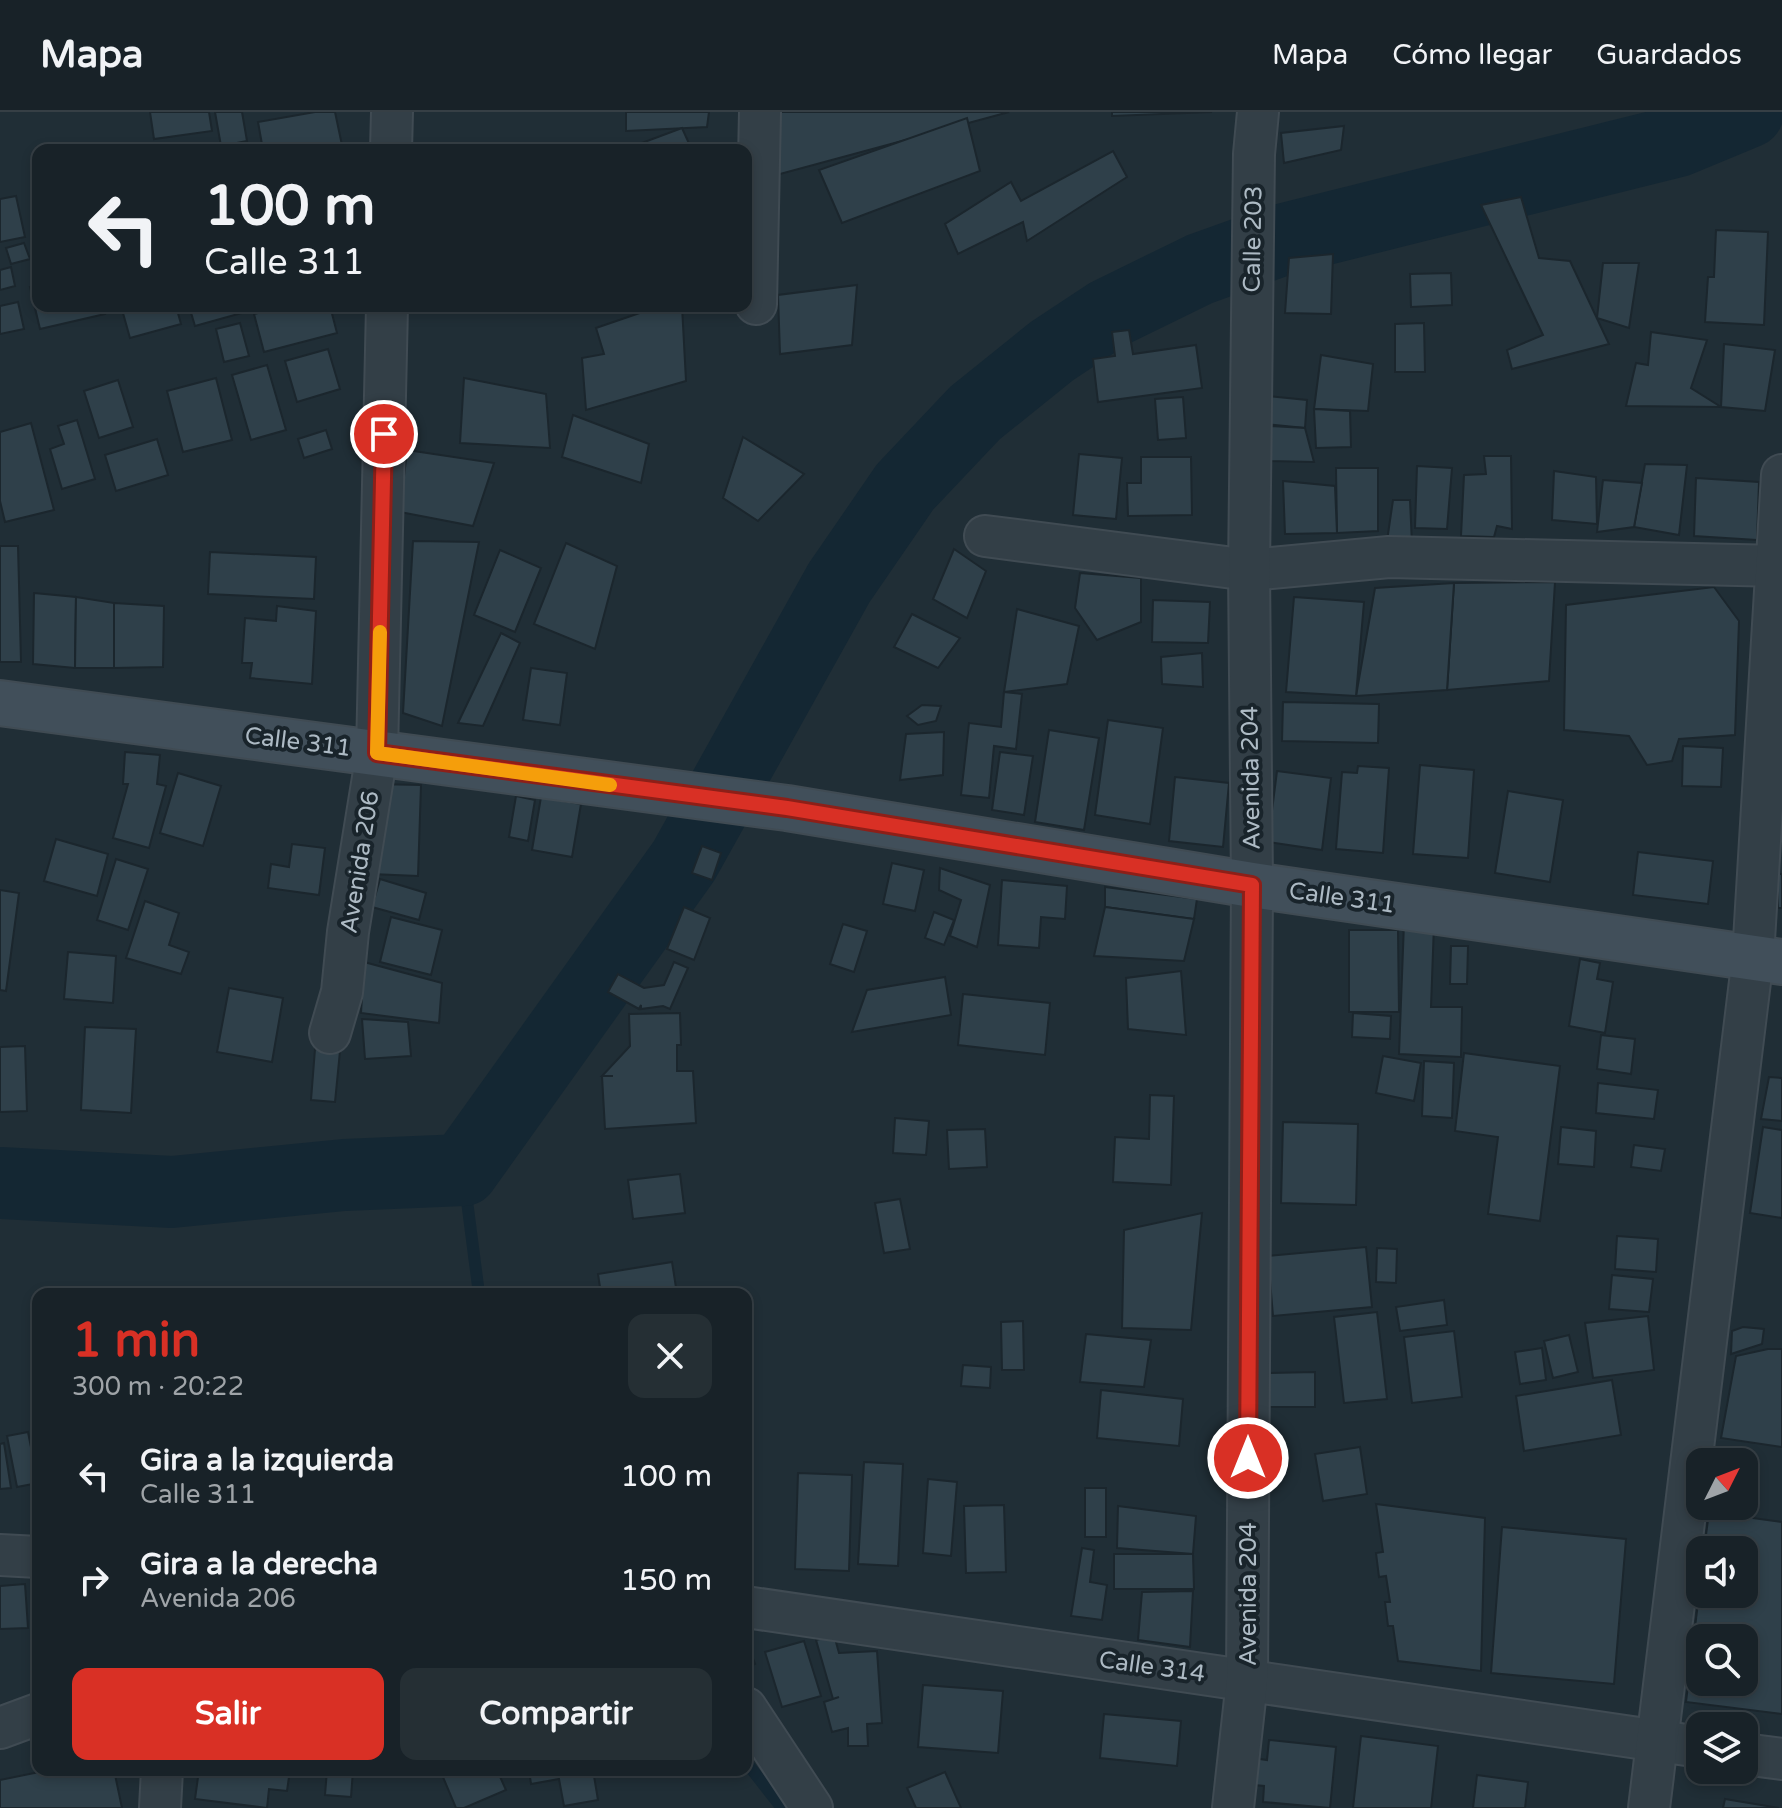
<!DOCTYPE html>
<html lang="es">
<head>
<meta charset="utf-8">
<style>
  :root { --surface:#182228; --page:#252f34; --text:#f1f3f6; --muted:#9fa4a8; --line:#363f45; --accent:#d93025 }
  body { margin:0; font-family:"Varela Round",sans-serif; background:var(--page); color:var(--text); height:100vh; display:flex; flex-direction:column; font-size:30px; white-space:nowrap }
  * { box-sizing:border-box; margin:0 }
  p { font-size:26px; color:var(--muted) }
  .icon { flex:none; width:44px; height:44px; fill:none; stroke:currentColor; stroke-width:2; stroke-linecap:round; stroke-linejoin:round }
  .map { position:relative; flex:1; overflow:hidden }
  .side { position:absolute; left:32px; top:1176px; width:720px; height:488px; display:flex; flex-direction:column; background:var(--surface); border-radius:16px; box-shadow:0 4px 12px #0003,0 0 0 2px var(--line) }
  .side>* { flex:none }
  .top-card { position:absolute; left:32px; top:32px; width:720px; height:168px; border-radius:16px; box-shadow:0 4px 12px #0003,0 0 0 2px var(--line); background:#182228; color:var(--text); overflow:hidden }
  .needle { width:52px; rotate:48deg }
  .controls { position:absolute; left:1686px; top:1336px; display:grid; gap:16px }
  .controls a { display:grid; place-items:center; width:72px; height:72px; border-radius:16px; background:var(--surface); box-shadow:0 4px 12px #0003,0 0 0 2px var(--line); font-size:40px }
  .pin { position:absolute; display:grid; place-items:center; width:68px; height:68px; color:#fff; margin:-34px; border:4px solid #fff; border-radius:50%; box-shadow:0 2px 8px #0007 }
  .me { position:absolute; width:88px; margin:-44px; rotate:0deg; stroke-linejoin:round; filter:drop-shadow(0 0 6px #0008) }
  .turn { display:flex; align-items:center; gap:28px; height:168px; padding:0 40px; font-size:36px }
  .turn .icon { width:104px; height:104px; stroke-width:2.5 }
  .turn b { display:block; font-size:56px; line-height:68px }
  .round { display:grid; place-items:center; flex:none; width:84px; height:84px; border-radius:16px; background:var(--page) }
  .headline { display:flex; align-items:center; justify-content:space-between; height:136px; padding:0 40px }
  h1 { font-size:48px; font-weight:800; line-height:60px; color:var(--accent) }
  .cta { display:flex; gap:16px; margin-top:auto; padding:16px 40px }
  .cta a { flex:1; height:92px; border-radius:16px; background:var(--accent); color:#fff; font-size:32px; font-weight:800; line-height:92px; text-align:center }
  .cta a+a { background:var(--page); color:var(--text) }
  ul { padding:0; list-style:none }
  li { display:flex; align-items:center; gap:24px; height:104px; padding:0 40px }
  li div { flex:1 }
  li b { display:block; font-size:30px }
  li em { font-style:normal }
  header { display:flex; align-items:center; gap:48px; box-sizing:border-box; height:112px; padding:0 40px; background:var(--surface); border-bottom:2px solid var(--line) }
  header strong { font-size:38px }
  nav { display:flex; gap:44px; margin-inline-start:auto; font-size:28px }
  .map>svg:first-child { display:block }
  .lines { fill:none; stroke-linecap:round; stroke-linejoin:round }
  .stream { stroke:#142733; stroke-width:12 }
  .river { stroke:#142733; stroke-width:72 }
  .building { fill:#2f404a; stroke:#1b262d; stroke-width:2; fill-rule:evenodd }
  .street-casing { stroke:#404b53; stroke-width:44 }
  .secondary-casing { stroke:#404b53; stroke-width:48 }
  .street { stroke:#333f47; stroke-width:40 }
  .secondary { stroke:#414f5a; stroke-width:44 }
  .route-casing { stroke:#8d1f18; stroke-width:20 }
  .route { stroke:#d93025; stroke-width:14 }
  .slow { stroke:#f59e0b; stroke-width:14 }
  .labels { text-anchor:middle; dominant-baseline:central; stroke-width:8; stroke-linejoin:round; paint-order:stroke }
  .street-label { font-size:24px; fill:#adbac4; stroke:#19242b }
</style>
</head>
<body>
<header>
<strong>Mapa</strong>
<nav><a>Mapa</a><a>Cómo llegar</a><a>Guardados</a></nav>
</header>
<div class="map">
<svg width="1782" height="1696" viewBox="0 0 1782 1696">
  <rect width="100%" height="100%" fill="#202e36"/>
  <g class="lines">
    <!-- stream -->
    <g class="stream">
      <path d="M463,1058L479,1182"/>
      <path d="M746,1650L782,1696"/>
    </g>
    <!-- river -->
    <path class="river" d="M0,1071L172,1080L344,1063L463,1058L684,749L839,471L905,375L975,301L1052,239L1108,202L1200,157L1281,128L1678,29L1748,0"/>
  </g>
  <!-- building -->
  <g class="building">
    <path d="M150,0H209L212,19L154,27Z"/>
    <path d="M215,0H242L247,29L221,34Z"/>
    <path d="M315,0H335L343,38H263L258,10Z"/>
    <path d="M626,0H709L707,15L626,19Z"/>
    <path d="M766,0H1009L769,65Z"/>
    <path d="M1112,0H1212L1112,4Z"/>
    <path d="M967,6L980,59L842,111L819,58Z"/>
    <path d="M1344,14L1341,38L1284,51L1281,21Z"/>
    <path d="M682,16L692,38H623Z"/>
    <path d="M1113,39L1127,65L1027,129L1023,110L958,142L945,112L1011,70L1021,89Z"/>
    <path d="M16,84L25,125L0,130V87Z"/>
    <path d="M1521,85L1539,146L1570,149L1609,232L1512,257L1507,238L1543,223L1481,93Z"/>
    <path d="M1716,118L1768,120L1764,213L1705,210L1708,165H1714Z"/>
    <path d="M24,131L30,147L11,152L6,136Z"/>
    <path d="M1333,142L1331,202L1285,201L1289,146Z"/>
    <path d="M1603,151H1639L1629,216L1597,206Z"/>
    <path d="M11,155L15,174L0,178V158Z"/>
    <path d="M1451,161L1452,193L1411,195L1410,162Z"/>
    <path d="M38,173V194H103L105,202L40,217L30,175Z"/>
    <path d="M857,173L852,233L780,242L778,183Z"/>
    <path d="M18,190L24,217L0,222V194Z"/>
    <path d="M121,194H176L181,212L130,226Z"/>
    <path d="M189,194H267L195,214Z"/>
    <path d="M287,194H330L337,221L264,240L254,202Z"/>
    <path d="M660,194H682L686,269L586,298L582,246L604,242L596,216Z"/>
    <path d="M240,211L249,244L224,250L216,217Z"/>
    <path d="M1424,211L1425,260H1395V212Z"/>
    <path d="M1129,218L1133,242L1196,233L1202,276L1098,290L1093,247L1115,244L1112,220Z"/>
    <path d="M1651,220L1707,228L1691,276L1721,295L1626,294L1636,251L1648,253Z"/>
    <path d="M1724,232L1775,238L1765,299L1721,295Z"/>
    <path d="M328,237L340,277L297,290L285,249Z"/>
    <path d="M1321,243L1373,252L1368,299L1314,297Z"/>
    <path d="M267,253L286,318L251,328L232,263Z"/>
    <path d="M216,266L232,328L183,340L167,279Z"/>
    <path d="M464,266L546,282L550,336L460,331Z"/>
    <path d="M118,268L133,315L99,326L84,279Z"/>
    <path d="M1268,284L1307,288L1305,316L1264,312Z"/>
    <path d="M1183,285L1186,326L1158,328L1155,287Z"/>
    <path d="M1314,297L1350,299L1351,335L1316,336Z"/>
    <path d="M573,303L649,332L641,371L562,345Z"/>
    <path d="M77,308L95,367L62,377L50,337L64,332L58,314Z"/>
    <path d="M31,311L54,398L5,410L0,389V320Z"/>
    <path d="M1271,314L1305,316L1314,350L1270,349Z"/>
    <path d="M326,318L332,337L304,346L298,327Z"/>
    <path d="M743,325L804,362L758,409L723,386Z"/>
    <path d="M157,327L168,363L116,379L105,343Z"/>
    <path d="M407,338L494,351L473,414L400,400Z"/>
    <path d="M1079,342L1122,346L1116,407L1073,403Z"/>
    <path d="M1484,344H1511L1512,417L1497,414L1494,425L1461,424L1464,363L1486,362Z"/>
    <path d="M1141,345H1191L1192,403L1128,404L1127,371H1141Z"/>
    <path d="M1645,352L1687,353L1679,423L1634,415Z"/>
    <path d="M1417,354L1452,356L1447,417L1415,416Z"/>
    <path d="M1336,356H1378V419L1337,421Z"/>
    <path d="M1554,359L1596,365L1597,412L1552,408Z"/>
    <path d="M1696,366L1759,370L1757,428L1694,424Z"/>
    <path d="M1603,368L1642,371L1634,415L1597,420Z"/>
    <path d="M1283,369L1335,374L1337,421L1285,422Z"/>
    <path d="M1393,388H1410L1412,432L1387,429Z"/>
    <path d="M413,429L479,430L442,614L403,601Z"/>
    <path d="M566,431L617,454L595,537L534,512Z"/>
    <path d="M0,434H18L21,550H0Z"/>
    <path d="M954,437L986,459L967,506L933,487Z"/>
    <path d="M500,438L541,456L515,520L474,503Z"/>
    <path d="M210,440L316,445L314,487L208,482Z"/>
    <path d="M1080,461L1141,466V510L1097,528L1075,496Z"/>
    <path d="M1555,470L1549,569L1447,578L1454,471Z"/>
    <path d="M1454,471L1447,578L1356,584L1375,476Z"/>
    <path d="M1714,475L1739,509L1735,623L1679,627L1672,649L1647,653L1629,624L1564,618L1566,493Z"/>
    <path d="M34,481L76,485L75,556L33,552Z"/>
    <path d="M76,485L114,491V556H75Z"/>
    <path d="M1294,485L1364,490L1356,584L1286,580Z"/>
    <path d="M1153,488L1210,490L1208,531L1152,530Z"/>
    <path d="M114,491L164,494L163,555L114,556Z"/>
    <path d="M277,494L316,499L312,572L250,566L252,551H242L245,506L276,509Z"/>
    <path d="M1017,497L1079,514L1067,572L1004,580Z"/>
    <path d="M912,502L960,526L938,556L894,535Z"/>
    <path d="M501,521L520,531L483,614L458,611Z"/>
    <path d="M1202,541L1203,575L1162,572L1161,545Z"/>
    <path d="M531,556L567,561L560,613L523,608Z"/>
    <path d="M1004,580L1022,582L1016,637L994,634L989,686L961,683L969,611L1001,615Z"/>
    <path d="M1283,590L1379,592L1378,631L1282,629Z"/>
    <path d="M922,593L941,594L936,609L918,613L907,604Z"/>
    <path d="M1108,608L1163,616L1150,712L1095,703Z"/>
    <path d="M1049,618L1099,626L1084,718L1035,710Z"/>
    <path d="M944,620L943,663L900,668L906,622Z"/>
    <path d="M1683,634L1723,636L1721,675L1682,674Z"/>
    <path d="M125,640L160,643L157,672L166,674L149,736L113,726L128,672H123Z"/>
    <path d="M1000,640L1033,644L1024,703L992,698Z"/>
    <path d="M1420,653L1474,658L1468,746L1413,742Z"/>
    <path d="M1358,654L1389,656L1383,741L1336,737L1342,660L1357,661Z"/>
    <path d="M1277,659L1331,666L1322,738L1268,730Z"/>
    <path d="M178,661L221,674L203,734L160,721Z"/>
    <path d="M1175,665L1229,671L1223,735L1169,729Z"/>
    <path d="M374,672L421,673L418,764L371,762Z"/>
    <path d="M1508,679L1563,688L1550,770L1495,761Z"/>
    <path d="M516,684L535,688L528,729L509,725Z"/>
    <path d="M541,685L581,692L572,745L532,738Z"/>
    <path d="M56,727L108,742L97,784L44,769Z"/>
    <path d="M292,732L325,736L319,783L268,776L271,752L289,755Z"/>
    <path d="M702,734L721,741L712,768L692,761Z"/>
    <path d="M1638,740L1713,749L1708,792L1633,783Z"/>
    <path d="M116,747L148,757L128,818L97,808Z"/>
    <path d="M892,751L924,758L915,799L883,792Z"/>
    <path d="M940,756L990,773L977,835L950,824L961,788L939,778Z"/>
    <rect x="1778" y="762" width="4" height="34"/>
    <path d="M380,767L426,781L419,808L372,795Z"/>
    <path d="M1002,768L1067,774L1065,807L1041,805L1039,836L998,833Z"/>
    <path d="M1105,775L1197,787L1194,807L1105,795Z"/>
    <path d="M0,778L19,781L6,879L0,878Z"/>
    <path d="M145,789L179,801L169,833L189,840L181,862L126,846Z"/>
    <path d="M684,795L710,806L694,848L667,837Z"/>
    <path d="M1105,795L1194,807L1184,849L1094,844Z"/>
    <path d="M934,800L954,808L944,833L925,826Z"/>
    <path d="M391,805L442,818L431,863L380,850Z"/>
    <path d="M1404,811L1434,812L1431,895H1462L1461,945L1399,942Z"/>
    <path d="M843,812L867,819L854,860L830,852Z"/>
    <path d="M1349,818H1398L1399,900H1349Z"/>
    <path d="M1451,834H1468L1467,872H1450Z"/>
    <path d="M68,840L116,844L113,891L64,887Z"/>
    <path d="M1580,847L1600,851L1597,867L1613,870L1605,921L1569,914Z"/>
    <path d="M364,850L442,871L439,911L361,901Z"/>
    <path d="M674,850L688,856L670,897L663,894L641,897V893L639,897L608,880L618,862L644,876L664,873Z"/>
    <path d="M1181,859L1186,923L1128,917L1126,866Z"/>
    <path d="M945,865L951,903L852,920L867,878Z"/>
    <path d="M229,876L283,886L272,950L217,940Z"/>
    <path d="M963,882L1050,891L1045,943L958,933Z"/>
    <path d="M680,901L681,933H677V959H693L696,1011L605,1017L602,964H613H602L630,934L629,902Z"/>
    <path d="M1353,901L1391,904L1390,927L1352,925Z"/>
    <path d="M362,907L408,910L411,944L365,947Z"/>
    <path d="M85,915L136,917L131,1001L81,998Z"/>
    <path d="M1601,923L1635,927L1631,962L1597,957Z"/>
    <path d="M25,934L27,999L0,1000V935Z"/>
    <path d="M315,937L340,939L335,990L311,988Z"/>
    <path d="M1464,941L1560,954L1540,1109L1488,1102L1498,1025L1455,1019Z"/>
    <path d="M1383,944L1421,951L1414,989L1376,981Z"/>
    <path d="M1424,949L1454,951L1452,1006L1422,1004Z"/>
    <path d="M1769,965L1782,966V1009L1761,1007Z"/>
    <path d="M1598,971L1658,978L1654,1007L1596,1001Z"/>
    <path d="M1150,983L1174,984L1171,1073L1113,1070L1115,1025L1149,1027Z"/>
    <path d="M895,1006L929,1009L926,1043L893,1041Z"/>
    <path d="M1283,1010L1358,1012L1356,1093L1281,1091Z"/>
    <path d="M1561,1015L1596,1019L1594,1055L1558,1052Z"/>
    <path d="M1763,1015L1782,1018V1106L1750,1101Z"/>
    <path d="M985,1017L987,1055L949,1057L947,1018Z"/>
    <path d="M1634,1033L1665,1037L1661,1059L1631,1055Z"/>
    <path d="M680,1062L685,1101L633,1107L628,1068Z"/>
    <path d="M900,1087L910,1137L884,1141L875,1091Z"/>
    <path d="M1202,1101L1191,1218L1122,1216L1124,1118Z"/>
    <path d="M1617,1124L1658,1127L1656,1160L1615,1157Z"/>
    <path d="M1366,1135L1372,1195L1273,1204L1268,1144Z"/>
    <path d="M1377,1136L1397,1137L1396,1171L1376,1170Z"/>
    <path d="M672,1150L677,1182H601L598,1162Z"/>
    <path d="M1612,1163L1653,1167L1649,1200L1609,1197Z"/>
    <path d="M1444,1188L1447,1213L1400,1219L1396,1195Z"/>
    <path d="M1377,1200L1387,1287L1344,1291L1334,1205Z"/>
    <path d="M1648,1204L1654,1258L1593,1266L1585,1211Z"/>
    <path d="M1023,1209L1024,1258H1002L1001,1210Z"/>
    <path d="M1743,1215L1764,1217L1762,1232L1731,1242L1732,1219Z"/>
    <path d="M1454,1219L1462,1285L1412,1291L1404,1225Z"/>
    <path d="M1086,1222L1151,1228L1144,1275L1080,1270Z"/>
    <path d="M1569,1223L1578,1260L1553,1266L1544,1229Z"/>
    <path d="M1542,1236L1546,1268L1520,1272L1515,1240Z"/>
    <path d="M1768,1237H1782V1335L1721,1326L1736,1244Z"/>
    <path d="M963,1253L991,1255L990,1276L961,1274Z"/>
    <path d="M1315,1260V1295H1267L1266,1261Z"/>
    <path d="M1612,1268L1621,1323L1524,1339L1516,1284Z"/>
    <path d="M1101,1278L1183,1287L1179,1334L1097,1326Z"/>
    <path d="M28,1320L38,1371L17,1375L7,1324Z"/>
    <path d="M4,1331L11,1376L0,1377V1332Z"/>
    <path d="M1360,1335L1367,1382L1323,1389L1315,1342Z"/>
    <path d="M864,1350L903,1352L898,1454L858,1452Z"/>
    <path d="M798,1361L852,1363L849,1459L795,1457Z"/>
    <path d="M928,1367L957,1370L951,1444L923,1441Z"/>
    <rect x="1085" y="1376" width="21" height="49"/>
    <path d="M1376,1392L1485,1406L1481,1559L1398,1549L1393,1514H1388L1385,1490H1390L1386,1464L1379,1465L1376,1441L1383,1440Z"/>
    <path d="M1004,1393L1006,1460L966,1461L964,1394Z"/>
    <path d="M1118,1394L1196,1404L1193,1442L1117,1436Z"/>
    <path d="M1709,1400L1782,1410V1602L1686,1590L1700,1474V1482H1744V1438H1704ZM1700,1526H1744V1570H1700Z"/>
    <path d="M1502,1415L1626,1427L1614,1572L1491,1561Z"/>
    <path d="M1082,1436L1094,1438L1090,1470L1107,1473L1102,1508L1071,1504Z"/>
    <path d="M1114,1442H1193L1194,1477H1114Z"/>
    <path d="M25,1472L28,1516L0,1517V1474Z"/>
    <path d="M1193,1479L1190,1535L1138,1528L1142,1480Z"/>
    <path d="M834,1523L839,1541L877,1539L882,1611L867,1612L868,1634H848V1616L832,1620L824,1590L839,1585L833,1587L816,1528Z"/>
    <path d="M746,1527L755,1552L746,1556Z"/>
    <path d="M804,1529L821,1584L782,1595L765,1540Z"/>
    <path d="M923,1573L1003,1579L998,1641L918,1635Z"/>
    <path d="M1104,1602L1181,1609L1177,1654L1100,1646Z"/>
    <path d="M1361,1624L1438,1634L1431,1696H1353Z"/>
    <path d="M1269,1628L1336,1635L1330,1696L1263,1690L1264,1674L1243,1672L1246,1645L1267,1648Z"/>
    <path d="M49,1658H114L122,1696H0V1668Z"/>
    <path d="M199,1658H290L287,1679L269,1677L267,1696L195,1687Z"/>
    <path d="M327,1658H353L351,1685L325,1683Z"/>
    <path d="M440,1658H497L506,1678L464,1696H456Z"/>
    <path d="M529,1658H593L598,1688L564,1694L559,1667L531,1672Z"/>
    <path d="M945,1660L961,1696H916L907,1676Z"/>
    <path d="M1477,1663L1528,1670L1525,1696H1473Z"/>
    <path d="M1725,1687L1779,1696H1723Z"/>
  </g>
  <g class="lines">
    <!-- street casing -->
    <g class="street-casing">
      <g id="street">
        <path d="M391,38L392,0"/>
        <path d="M756,192L760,0"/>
        <path d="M985,424L1249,458L1389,445L1782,454"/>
        <path d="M330,921L342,880L348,820L377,641L387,194"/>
        <path d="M0,1443L38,1445"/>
        <path d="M746,1495L1700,1635"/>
        <path d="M746,1596L812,1696"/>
        <path d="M0,1616L38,1602"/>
        <path d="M1744,1642L1782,1647"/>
        <path d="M160,1696L162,1658"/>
        <path d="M1233,1696L1247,1569L1252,773L1249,458L1254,42L1258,0"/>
        <path d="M1649,1696L1753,845L1782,363"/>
      </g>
    </g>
    <!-- secondary casing -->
    <g class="secondary-casing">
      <path id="secondary" d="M0,591L787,696L1252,773L1782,850"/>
    </g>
    <!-- street -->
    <use href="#street" class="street"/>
    <!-- secondary -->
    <use href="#secondary" class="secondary"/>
  </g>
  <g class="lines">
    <!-- route casing -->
    <g class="route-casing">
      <path id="route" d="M384,322L377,641L787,696L1252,773L1248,1346"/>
    </g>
    <!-- route -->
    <use href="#route" class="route"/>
    <!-- slow -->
    <path class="slow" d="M380,520L377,641L610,673"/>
  </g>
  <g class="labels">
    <!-- street labels -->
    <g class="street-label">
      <text transform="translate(1253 127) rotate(-89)">Calle 203</text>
      <text transform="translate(298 630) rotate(7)">Calle 311</text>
      <text transform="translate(1251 666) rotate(-91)">Avenida 204</text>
      <text transform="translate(360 750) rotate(-81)">Avenida 206</text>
      <text transform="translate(1342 786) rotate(8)">Calle 311</text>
      <text transform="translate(1248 1482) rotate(-90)">Avenida 204</text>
      <text transform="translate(1152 1555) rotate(8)">Calle 314</text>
    </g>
  </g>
</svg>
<div class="controls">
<a><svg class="needle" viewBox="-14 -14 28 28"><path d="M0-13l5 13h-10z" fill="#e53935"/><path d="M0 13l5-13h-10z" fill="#9fa4a8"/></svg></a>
<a><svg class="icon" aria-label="sound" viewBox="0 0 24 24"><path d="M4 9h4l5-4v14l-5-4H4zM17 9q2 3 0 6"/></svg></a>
<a><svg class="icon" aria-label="search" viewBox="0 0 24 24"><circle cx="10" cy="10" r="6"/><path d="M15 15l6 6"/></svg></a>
<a><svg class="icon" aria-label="layers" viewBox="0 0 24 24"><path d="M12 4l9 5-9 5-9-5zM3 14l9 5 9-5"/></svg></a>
</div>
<div class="pin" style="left:384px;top:322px;background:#d93025"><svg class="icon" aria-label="arrive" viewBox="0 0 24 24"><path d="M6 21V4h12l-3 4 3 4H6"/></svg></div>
<svg class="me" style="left:1248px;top:1346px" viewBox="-20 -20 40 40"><circle r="17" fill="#d93025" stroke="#fff" stroke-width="3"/><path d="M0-11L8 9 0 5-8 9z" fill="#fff"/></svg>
<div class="top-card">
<div class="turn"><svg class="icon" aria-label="left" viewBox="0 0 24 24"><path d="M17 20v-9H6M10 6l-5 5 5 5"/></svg><div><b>100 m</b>Calle 311</div></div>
</div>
<section class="side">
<div class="headline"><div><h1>1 min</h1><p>300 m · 20:22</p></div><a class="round"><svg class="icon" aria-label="close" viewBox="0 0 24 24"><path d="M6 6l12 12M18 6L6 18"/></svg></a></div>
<ul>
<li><svg class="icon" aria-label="left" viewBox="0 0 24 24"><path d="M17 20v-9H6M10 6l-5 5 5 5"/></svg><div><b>Gira a la izquierda</b><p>Calle 311</p></div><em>100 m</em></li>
<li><svg class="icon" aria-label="right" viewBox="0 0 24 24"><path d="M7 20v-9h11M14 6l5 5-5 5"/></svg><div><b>Gira a la derecha</b><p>Avenida 206</p></div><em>150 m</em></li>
</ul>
<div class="cta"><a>Salir</a><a>Compartir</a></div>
</section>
</div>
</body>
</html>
